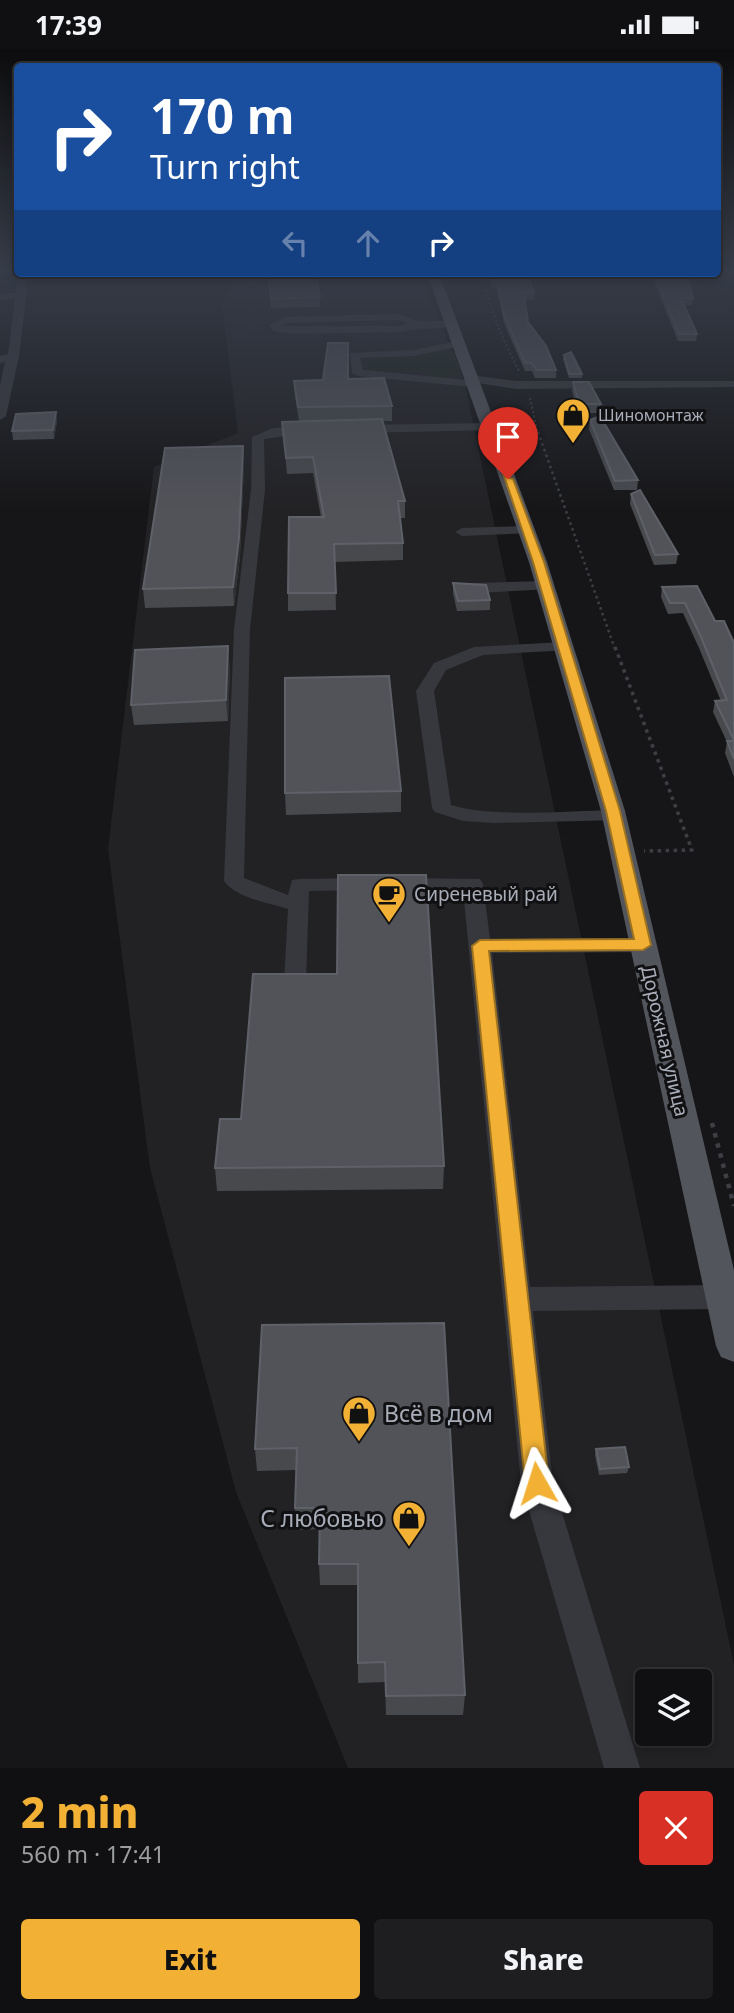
<!DOCTYPE html>
<html lang="en">
<head>
<meta charset="utf-8">
<style>
  :root { --surface:#101012; --page:#1e1e20; --text:#f1f3f6; --muted:#9c9d9f; --line:#303032; --accent:#f2b134 }
  body { margin:0; font-family:"Noto Sans",sans-serif; background:var(--page); color:var(--text); height:100vh; display:flex; flex-direction:column; font-size:26px; white-space:nowrap }
  * { box-sizing:border-box; margin:0 }
  p { font-size:23px; color:var(--muted) }
  .icon { flex:none; width:38px; height:38px; fill:none; stroke:currentColor; stroke-width:2; stroke-linecap:round; stroke-linejoin:round }
  .map { position:relative; height:1719px; overflow:hidden }
  .drawer { display:flex; flex-direction:column; background:var(--surface); flex:1 }
  .drawer>* { flex:none }
  .hud { position:absolute; left:14px; top:14px; width:707px; height:214px; border-radius:7px; box-shadow:0 4px 10px #0003,0 0 0 2px var(--line); background:#1a4fa0; color:#fff; overflow:hidden }
  .buttons { position:absolute; left:635px; top:1620px; display:grid; gap:14px }
  .buttons a { display:grid; place-items:center; width:77px; height:77px; border-radius:7px; background:var(--surface); box-shadow:0 4px 10px #0003,0 0 0 2px var(--line); font-size:35px }
  .pin { position:absolute; display:grid; place-items:center; width:60px; height:60px; color:#fff; margin:-72px -30px; border-radius:50% 50% 50% 0; rotate:-45deg; box-shadow:0 0 7px #0007 }
  .pin .icon { rotate:45deg }
  .me { position:absolute; width:77px; margin:-38px; rotate:354deg; stroke-linejoin:round; filter:drop-shadow(0 0 5px #0008) }
  .turn { display:flex; align-items:center; gap:24px; height:147px; padding:0 21px; font-size:32px }
  .turn .icon { width:91px; height:91px; stroke-width:2.5 }
  .turn b { display:block; font-size:49px; line-height:60px }
  .lanes { display:flex; align-items:center; height:66px; padding:0 21px; background:#0003; justify-content:center; gap:35px; direction:ltr }
  .lanes .off { opacity:.35 }
  .round { display:grid; place-items:center; flex:none; width:74px; height:74px; border-radius:7px; background:var(--page) }
  .headline { display:flex; align-items:center; justify-content:space-between; height:119px; padding:0 21px }
  h1 { font-size:42px; font-weight:800; line-height:52px; color:var(--accent) }
  .action { display:flex; gap:14px; margin-top:auto; padding:14px 21px }
  .action a { flex:1; height:80px; border-radius:7px; background:var(--accent); color:#111; font-size:28px; font-weight:800; line-height:80px; text-align:center }
  .action a+a { background:var(--page); color:var(--text) }
  .status { display:flex; justify-content:space-between; align-items:center; height:49px; padding:0 35px; background:var(--surface); direction:ltr }
  .status svg { height:19px; fill:currentColor }
  .map>svg:first-child { display:block }
  .built { fill:#222225; fill-rule:evenodd }
  .green { fill:#1e261f }
  .lines { fill:none; stroke-linecap:round; stroke-linejoin:round }
  .path-far3 { stroke:#3d3f44; stroke-width:2; stroke-dasharray:2 2.5; stroke-linecap:butt }
  .path-far2 { stroke:#3d3f44; stroke-width:2.5; stroke-dasharray:2.5 3.5; stroke-linecap:butt }
  .path-far1 { stroke:#3d3f44; stroke-width:3.5; stroke-dasharray:3.5 4.5; stroke-linecap:butt }
  .path { stroke:#3d3f44; stroke-width:4.5; stroke-dasharray:4.5 6; stroke-linecap:butt }
  .minor { fill:#37383d; fill-rule:evenodd }
  .major { fill:#53555c; fill-rule:evenodd }
  .wall { fill:#47494d }
  .shaded-wall { fill:#2f3033 }
  .building { fill:#525359; stroke:#5f6168; stroke-width:2 }
  .route { fill:#f2b134; stroke:#9d7322; stroke-width:2 }
  .labels { text-anchor:middle; dominant-baseline:central; stroke-width:6; stroke-linejoin:round; paint-order:stroke }
  .far-poi-label { font-size:16px; fill:#a8adb8; stroke:#111113; text-anchor:start }
  .poi-label { font-size:19px; fill:#a8adb8; stroke:#111113; text-anchor:start }
  .street-label { font-size:19px; fill:#a8adb8; stroke:#111113 }
  .near-poi-label { font-size:23px; fill:#a8adb8; stroke:#111113; text-anchor:start }
</style>
</head>
<body>
<div class="status"><b>17:39</b><svg viewBox="0 0 49 12"><path d="M0 12V9h3v3zM5 12V6h3v6zM10 12V3h3v9zM15 12V0h3v12zM26 1h20v11H26zM47 4h2v5h-2z"/></svg></div>
<div class="map">
<svg width="734" height="1719" viewBox="0 0 734 1719">
  <rect width="100%" height="100%" fill="#161618"/>
  <!-- built -->
  <path class="built" d="M240,224H419L464,331L734,1616V1719H348L236,1443L150,1119L108,800L154,418L238,384L222,255ZM648,1633H700V1685H648Z"/>
  <!-- green -->
  <path class="green" d="M430,302L454,303L462,325L442,329L427,327L425,321L370,323L367,309L421,308V305Z"/>
  <g class="lines">
    <!-- path-far3 -->
    <g class="path-far3">
      <path d="M479,224L501,285L519,322"/>
      <path d="M530,349L538,385"/>
    </g>
    <!-- path-far2 -->
    <path class="path-far2" d="M538,383L615,600"/>
    <!-- path-far1 -->
    <path class="path-far1" d="M615,598L692,801L644,802"/>
    <!-- path -->
    <path class="path" d="M712,1074L734,1157"/>
    <!-- minor -->
    <g class="minor">
      <path d="M23,224H33L28,231L19,307L6,367L0,371V336L5,313L0,314V307L8,305L15,250L0,251V245L16,244L18,231Z"/>
      <path d="M399,265L418,272H451L456,275C447,281 418,278 402,283L294,285L273,282L269,276L286,268ZM399,271L408,274L400,277H280L288,274Z"/>
      <path d="M458,292L462,293V297L413,307L360,309L363,321L467,331V327L471,326L516,332H734V338L516,340L478,334L477,337L473,338L358,327L352,324L350,304L413,301Z"/>
      <path d="M489,374L493,375V381L358,384L352,380L358,376Z"/>
      <path d="M309,376L313,377V383L264,390L265,441L250,580L244,829L288,846L292,831L299,830L366,829L373,830L376,835L373,840L366,841L309,842L306,933L303,938L295,941L287,938L284,933L288,860C269,854 236,849 224,832L234,580L251,441L252,388L273,379Z"/>
      <path d="M527,477L532,478V484L462,487L455,483L462,479Z"/>
      <path d="M546,532L551,534L554,537L551,540L476,544L468,539L476,534Z"/>
      <path d="M564,593L572,598L570,601L483,606L446,621L434,642L451,756C492,769 569,762 614,761L624,767L621,771L494,774L463,772L435,763L432,759L416,642L434,614L474,598Z"/>
      <path d="M398,829L480,830L483,835L490,890L643,889L651,891L654,896L651,901L643,903L492,904L530,1238L723,1236L734,1242L733,1256L723,1260L533,1262L553,1434L640,1719H604L521,1434L463,841L391,840L388,835L391,830Z"/>
    </g>
    <!-- major -->
    <path class="major" d="M427,224H439L547,513L625,762L734,1221V1313L721,1308L716,1297L601,762L529,513Z"/>
  </g>
  <!-- wall -->
  <g class="wall">
    <path d="M267,224H319V228H316L320,248V258L271,259Z"/>
    <path d="M378,224H406L379,225Z"/>
    <path d="M485,224H527L534,244V251H525L528,273L556,321V329H535L532,322H525L504,274L497,239H493Z"/>
    <path d="M656,228L693,249L692,256H684L697,285L696,292H678L655,235Z"/>
    <path d="M564,306L582,325V329H569L563,310Z"/>
    <path d="M348,330L392,357V372H382L405,452V469H400L403,494V511L335,513L336,561L288,562V544L321,468L313,424L287,425L282,373L299,372L295,347L294,332Z"/>
    <path d="M573,333L601,355L600,364H578L572,342Z"/>
    <path d="M56,363L57,372L54,390L13,391L12,382Z"/>
    <path d="M590,371L638,431L637,441H614L589,380Z"/>
    <path d="M243,397L244,415L240,508L234,557L145,559L143,540Z"/>
    <path d="M631,445L678,505L676,515L654,516L630,455Z"/>
    <path d="M453,534L490,551V561L457,562L453,544Z"/>
    <path d="M662,538L715,572L734,594V728L725,704L727,693L713,663L715,652H721L699,599L683,564L668,565L661,548Z"/>
    <path d="M230,617L228,672L134,676L131,656Z"/>
    <path d="M401,742V763L286,766L285,744Z"/>
    <path d="M337,925L444,1117L443,1140L217,1142L215,1119L241,1070Z"/>
    <path d="M262,1276L465,1646L463,1666H386L385,1633L358,1634V1536H320L319,1515L320,1480L296,1481L295,1459L296,1421L257,1422L255,1400Z"/>
    <path d="M596,1400L629,1418L627,1424L599,1426L595,1406Z"/>
  </g>
  <!-- shaded-wall -->
  <g class="shaded-wall">
    <path d="M56,363L57,372L54,390L53,381Z"/>
    <path d="M243,397L244,415L240,508L234,557L233,538Z"/>
    <path d="M228,597L230,617L228,672L226,651Z"/>
  </g>
  <!-- building -->
  <g class="building">
    <path d="M268,224H316L320,248L271,250Z"/>
    <path d="M490,224H527L534,244H524L528,273L546,297L556,321H536L532,314H525L504,266L497,232H494Z"/>
    <path d="M656,228L688,229L693,249H681L697,285H679Z"/>
    <path d="M328,294H348V330L384,329L392,357L298,358L294,332L323,331Z"/>
    <path d="M571,303L582,325H569L564,306Z"/>
    <path d="M573,333H589L601,355H579Z"/>
    <path d="M56,363L53,381L12,382L16,365Z"/>
    <path d="M600,367L638,431L615,432L590,371Z"/>
    <path d="M382,370L405,452H398L403,494L334,495L336,544H288L289,468H324L313,408L286,409L282,373Z"/>
    <path d="M243,397L239,489L233,538L143,540L165,399Z"/>
    <path d="M640,441L678,505L655,506L631,445Z"/>
    <path d="M453,534L486,536L490,551L458,552Z"/>
    <path d="M697,537L715,572H724L734,594V691L715,652L727,651L701,588L685,554H670L662,538Z"/>
    <path d="M228,597L226,651L131,656L135,601Z"/>
    <path d="M389,627L401,742L285,744V629Z"/>
    <path d="M727,692H734V710Z"/>
    <path d="M338,826H426L444,1117L215,1119L220,1070H241L253,925H337Z"/>
    <path d="M444,1274L465,1646L386,1647L385,1613L358,1614V1515H319L320,1459H295L297,1399L255,1400L262,1276Z"/>
    <path d="M625,1398L629,1418L600,1420L596,1400Z"/>
  </g>
  <!-- sky -->
  <linearGradient id="sky" x2="0" y2="1"><stop stop-color="#0c0c0d"/><stop offset="0.48" stop-color="#363c48"/><stop offset="1" stop-color="#363c48" stop-opacity="0"/></linearGradient>
  <rect width="734" height="461" fill="url(#sky)"/>
  <!-- route -->
  <path class="route" d="M504,427L513,430L544,513L620,762L651,896L643,901L489,902L549,1434L545,1442L537,1446L529,1442L525,1434L472,897L480,891L634,890L606,762L533,513Z"/>
  <!-- icons -->
  <defs>
    <g id="shop-pin" transform="scale(1.75)"><path d="M0 17L-7.5 6A9.5 9.5 0 1 1 7.5 6Z" fill="#f2b134" stroke="#111113"/><path d="M-5-2.5h2.3a2.7 3.5 0 0 1 5.4 0H5L5.5 6h-11ZM-1.5-2.5h3a1.5 2.3 0 0 0-3 0Z" fill="#111"/></g>
    <g id="cafe-pin" transform="scale(1.75)"><path d="M0 17L-7.5 6A9.5 9.5 0 1 1 7.5 6Z" fill="#f2b134" stroke="#111113"/><path d="M-5.5-4.5H6V0H3Q3 3.5 0 3.5H-2.5Q-5.5 3.5-5.5 0ZM3-3.2v2h1.7v-2ZM-6 4.5H4V6H-6Z" fill="#111"/></g>
  </defs>
  <g fill-rule="evenodd">
    <use href="#shop-pin" x="573" y="366"/>
    <use href="#cafe-pin" x="389" y="845"/>
    <use href="#shop-pin" x="359" y="1364"/>
    <use href="#shop-pin" x="409" y="1469"/>
  </g>
  <g class="labels">
    <!-- far-poi labels -->
    <g class="far-poi-label">
      <text x="598" y="366">Шиномонтаж</text>
    </g>
    <!-- poi labels -->
    <g class="poi-label">
      <text x="414" y="845">Сиреневый рай</text>
    </g>
    <!-- street labels -->
    <g class="street-label">
      <text transform="translate(665 992) rotate(77)">Дорожная улица</text>
    </g>
    <!-- near-poi labels -->
    <g class="near-poi-label">
      <text x="384" y="1364">Всё в дом</text>
      <text x="384" y="1469" text-anchor="end">С любовью</text>
    </g>
  </g>
</svg>
<div class="buttons">
<a><svg class="icon" aria-label="layers" viewBox="0 0 24 24"><path d="M12 4l9 5-9 5-9-5zM3 14l9 5 9-5"/></svg></a>
</div>
<div class="pin" style="left:508px;top:430px;background:#d93025"><svg class="icon" aria-label="arrive" viewBox="0 0 24 24"><path d="M6 21V4h12l-3 4 3 4H6"/></svg></div>
<svg class="me" style="left:537px;top:1434px" viewBox="-20 -20 40 40"><path d="M0-17L14 15 0 8-14 15z" fill="#f2b134" stroke="#fff" stroke-width="4"/></svg>
<div class="hud">
<div class="turn"><svg class="icon" aria-label="right" viewBox="0 0 24 24"><path d="M7 20v-9h11M14 6l5 5-5 5"/></svg><div><b>170 m</b>Turn right</div></div>
<div class="lanes"><svg class="icon off" aria-label="left" viewBox="0 0 24 24"><path d="M17 20v-9H6M10 6l-5 5 5 5"/></svg><svg class="icon off" aria-label="ahead" viewBox="0 0 24 24"><path d="M12 20V5M6 11l6-6 6 6"/></svg><svg class="icon" aria-label="right" viewBox="0 0 24 24"><path d="M7 20v-9h11M14 6l5 5-5 5"/></svg></div>
</div>
</div>
<section class="drawer">
<div class="headline"><div><h1>2 min</h1><p>560 m · 17:41</p></div><a class="round" style="background:#d93025;color:#fff"><svg class="icon" aria-label="close" viewBox="0 0 24 24"><path d="M6 6l12 12M18 6L6 18"/></svg></a></div>
<div class="action"><a>Exit</a><a>Share</a></div>
</section>
</body>
</html>
